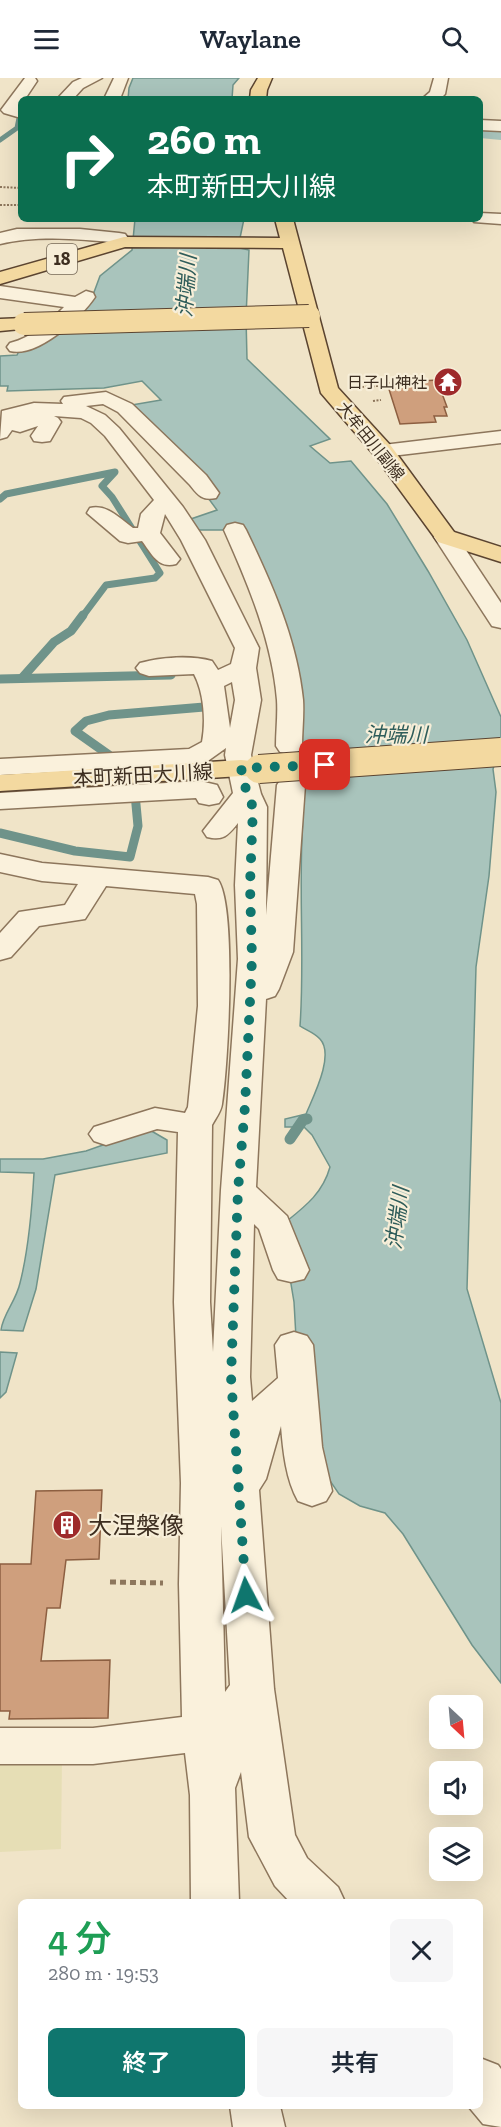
<!DOCTYPE html>
<html lang="ja">
<head>
<meta charset="utf-8">
<style>
  :root { --surface:#fff; --page:#f6f6f7; --text:#1f2937; --muted:#747a83; --accent:#0f766e }
  body { margin:0; font-family:"Zilla Slab","Noto Sans JP",serif; background:var(--page); color:var(--text); height:100vh; display:flex; flex-direction:column; font-size:22px; white-space:nowrap }
  * { box-sizing:border-box; margin:0 }
  p { font-size:20px; color:var(--muted) }
  .icon { flex:none; width:33px; height:33px; fill:none; stroke:currentColor; stroke-width:2; stroke-linecap:round; stroke-linejoin:round }
  .map { position:relative; flex:1; overflow:hidden }
  .side { position:absolute; left:18px; top:1821px; width:465px; height:210px; display:flex; flex-direction:column; background:var(--surface); border-radius:9px; box-shadow:0 6px 24px #0002 }
  .side>* { flex:none }
  .hud { position:absolute; left:18px; top:18px; width:465px; height:126px; border-radius:9px; box-shadow:0 6px 24px #0002; background:#0b6e4f; color:#fff; overflow:hidden }
  .needle { width:39px; rotate:154deg }
  .tools { position:absolute; left:429px; top:1617px; display:grid; gap:12px }
  .tools a { display:grid; place-items:center; width:54px; height:54px; border-radius:9px; background:var(--surface); box-shadow:0 6px 24px #0002; font-size:30px }
  .pin { position:absolute; display:grid; place-items:center; width:51px; height:51px; color:#fff; margin:-26px; border-radius:12px; box-shadow:0 3px 9px #0006 }
  .me { position:absolute; width:66px; margin:-33px; rotate:356deg; stroke-linejoin:round; filter:drop-shadow(0 0 4px #0008) }
  .turn { display:flex; align-items:center; gap:21px; height:126px; padding:0 30px; font-size:27px }
  .turn .icon { width:78px; height:78px; stroke-width:2.5 }
  .turn b { display:block; font-size:42px; line-height:51px }
  .round { display:grid; place-items:center; flex:none; width:63px; height:63px; border-radius:9px; background:var(--page) }
  .headline { display:flex; align-items:center; justify-content:space-between; height:102px; padding:0 30px }
  h1 { font-size:36px; font-weight:600; line-height:45px; color:#1e9e55 }
  .cta { display:flex; gap:12px; margin-top:auto; padding:12px 30px }
  .cta a { flex:1; height:69px; border-radius:9px; background:var(--accent); color:#fff; font-size:24px; font-weight:600; line-height:69px; text-align:center }
  .cta a+a { background:var(--page); color:var(--text) }
  header { display:flex; justify-content:space-between; align-items:center; height:78px; padding:0 30px; background:var(--surface); font-size:27px; font-weight:600 }
  .map>svg:first-child { display:block }
  .farmland { fill:#e6deb5 }
  .water { fill:#a9c4bc; stroke:#6f938a; stroke-width:1.5 }
  .lines { fill:none; stroke-linecap:round; stroke-linejoin:round }
  .stream-far3 { stroke:#6f938a; stroke-width:5 }
  .stream-far2 { stroke:#6f938a; stroke-width:7 }
  .stream-far1 { stroke:#6f938a; stroke-width:9 }
  .stream { stroke:#6f938a; stroke-width:11 }
  .canal { fill:#a9c4bc; fill-rule:evenodd }
  .building { fill:#cf9f7d; stroke:#8d5f41; stroke-width:1.5 }
  .minor-casing { stroke:#8d765c; stroke-width:3 }
  .major-casing { stroke:#5b4430; stroke-width:3 }
  .path-far1 { stroke:#8d765c; stroke-width:2; stroke-dasharray:2 1.5; stroke-linecap:butt }
  .path { stroke:#8d765c; stroke-width:5; stroke-dasharray:6 4; stroke-linecap:butt }
  .minor { fill:#faf1dc; fill-rule:evenodd }
  .major { fill:#f3d9a0; fill-rule:evenodd }
  .major-bridge-far1-casing { stroke:#5b4430; stroke-width:24; stroke-linecap:butt }
  .major-bridge-casing { stroke:#5b4430; stroke-width:30; stroke-linecap:butt }
  .major-bridge-far1 { stroke:#f3d9a0; stroke-width:22 }
  .major-bridge { stroke:#f3d9a0; stroke-width:28 }
  .route { stroke:#0f766e; stroke-width:10; stroke-dasharray:0 18 }
  .labels { text-anchor:middle; dominant-baseline:central; stroke-width:4.5; stroke-linejoin:round; paint-order:stroke }
  .far-poi-label { font-size:16px; fill:#3d2e20; stroke:#f7eed8; text-anchor:end }
  .far-street-label { font-size:16px; fill:#3d2e20; stroke:#f7eed8 }
  .shield { fill:#f7eed8; stroke:#756857; stroke-width:1.5 }
  .shield-label { font-size:18px; font-weight:bold; fill:#3d2e20 }
  .street-label { font-size:20px; fill:#3d2e20; stroke:#f7eed8 }
  .water-label { font-size:21px; font-style:italic; fill:#2f5d5a; stroke:#f7eed8 }
  .near-poi-label { font-size:24px; fill:#3d2e20; stroke:#f7eed8; text-anchor:start }
</style>
</head>
<body>
<header><svg class="icon" aria-label="menu" viewBox="0 0 24 24"><path d="M4 6h16M4 12h16M4 18h16"/></svg>Waylane<svg class="icon" aria-label="search" viewBox="0 0 24 24"><circle cx="10" cy="10" r="6"/><path d="M15 15l6 6"/></svg></header>
<div class="map">
<svg width="501" height="2049" viewBox="0 0 501 2049">
  <rect width="100%" height="100%" fill="#f0e4c8"/>
  <!-- farmland -->
  <path class="farmland" d="M0,1680L62,1681L61,1771L0,1774Z"/>
  <!-- water -->
  <g class="water">
    <path d="M133,0H239L233,7L232,21H128L129,10Z"/>
    <path d="M135,141H244L240,160L235,169L249,172L246,239L247,281L330,361L310,368L330,385L351,383L387,426L428,493L467,562L501,639V667L493,691L496,714L489,798L476,889L467,1211L501,1325V1605L472,1567L403,1456L385,1435L360,1428L339,1416L326,1397L299,1313L294,1224L288,1188L287,1143C307,1127 323,1114 330,1089L312,1057L304,1049H285V1041L306,1036C313,1019 335,977 320,961C315,955 306,952 300,948C305,879 298,809 303,739L296,737L294,627L233,452H191L185,443L217,432L200,409L120,329L161,322L142,303L104,310L7,313L8,308H0V278L17,277L19,273L90,225L100,198L132,172Z"/>
    <path d="M148,1051L167,1062V1075L55,1097L36,1211L23,1253L1,1252C3,1236 16,1223 20,1205C29,1170 32,1131 34,1095L0,1094V1081H43L86,1073Z"/>
    <path d="M0,1274L17,1275L6,1314L0,1320Z"/>
  </g>
  <g class="lines">
    <!-- stream-far3 -->
    <path class="stream-far3" d="M0,62L17,50L21,30"/>
    <!-- stream-far2 -->
    <path class="stream-far2" d="M0,421L6,416L115,394L102,408L112,419L160,495L155,500L106,507L82,539"/>
    <!-- stream-far1 -->
    <g class="stream-far1">
      <path d="M22,600L54,564L71,553L83,537"/>
      <path d="M0,601L171,597"/>
      <path d="M109,677L75,653L86,643L109,637L216,628"/>
      <path d="M0,755L75,773L130,779L138,748L135,716"/>
    </g>
    <!-- stream -->
    <path class="stream" d="M290,1061L303,1042L307,1041"/>
    <!-- canal -->
    <path class="canal" d="M480,50L501,52V62L480,60Z"/>
  </g>
  <!-- building -->
  <g class="building">
    <path d="M437,302L447,329H444L447,338H434L436,344L400,346L387,305Z"/>
    <path d="M102,1412L99,1481L66,1482L60,1530H47L41,1583L110,1582L108,1640L9,1641L10,1633H0V1486H31L36,1413Z"/>
  </g>
  <g class="lines">
    <!-- minor casing -->
    <g class="minor-casing">
      <g id="minor">
        <path d="M25,0H35L37,3L25,21H21L18,30H21V40L4,35L1,32Z"/>
        <path d="M82,0H102L83,10L73,21H57L73,4Z"/>
        <path d="M114,0H128L120,21H104Z"/>
        <path d="M434,0H448L445,16L440,21H422L430,14Z"/>
        <path d="M480,42L501,43V53L480,52Z"/>
        <path d="M480,135L501,136V146L474,144L472,141H480Z"/>
        <path d="M17,151H80L119,155L125,156L128,160L125,164L119,165C80,161 38,157 0,166V155Z"/>
        <path d="M0,208L75,219L86,213L93,215L95,219C81,240 37,280 10,273L7,269L10,265C33,259 48,245 64,229L0,220Z"/>
        <path d="M106,314L132,326L206,397L219,415L216,420C202,423 198,417 190,407L118,334L103,326L86,328L105,337L119,350L183,429L205,462L259,570L256,590L261,622L251,677L261,716L267,729L266,837L277,707L281,701L291,699L301,701L305,707L293,874L279,911L275,918L266,921L256,1109L287,1138L309,1192L304,1201L291,1204L278,1201L273,1192L259,1151L254,1146L250,1299L252,1323L278,1300L275,1267L281,1258L294,1254L307,1258L313,1267L322,1369L332,1413L326,1423L312,1428L298,1423C286,1402 283,1373 281,1348L266,1401L259,1412L274,1611L295,1757L307,1780L338,1809L345,1824H290L275,1808L249,1759L241,1694L235,1710L239,1824H191L190,1717L185,1675L93,1686H0V1650H93L182,1639L179,1506L181,1405L174,1224L178,1054L157,1051L106,1067L94,1063L89,1056L94,1049L155,1030L185,1035L188,1029L198,928L197,826L195,816L106,808L85,841L39,848L11,879L0,882V855L19,834L65,827L78,806L42,803L0,794V776L42,785L208,799L218,802C237,829 228,989 222,1026C221,1034 215,1041 212,1047L210,1224L213,1274L221,1112L238,881L235,807L238,745C228,757 224,763 207,759L203,753L233,715L225,677L226,670L205,685L195,687L0,697V681L189,671L202,664C206,643 204,615 194,596L149,598L140,595L136,590L140,585C161,579 191,577 212,583L218,592L231,586L235,570L181,462L165,436L160,455L180,481L176,486C158,491 152,476 142,463L128,465L120,463L87,435L90,430C107,426 119,440 133,450H138L141,436L154,422L105,358L91,345L81,340L54,338L58,340L61,344L50,363L42,364L34,363L31,358L38,348L20,354L12,352L7,359L0,361L2,333L34,325L63,326L61,323L64,319ZM232,604L235,622L230,650L224,608ZM221,1448L230,1607L225,1614Z"/>
        <path d="M501,353V365L383,379L375,378L372,373L375,368L383,367Z"/>
        <path d="M235,445L243,447L246,452C272,506 297,562 303,622C304,637 302,653 302,668L298,674L289,676L280,674L276,668C276,653 278,637 277,622C272,562 248,506 224,452L227,447Z"/>
        <path d="M446,452L454,454L501,525V550L492,548L434,459L438,454Z"/>
        <path d="M200,703L217,707L223,719L219,725L209,727L199,725L196,720L0,731V715Z"/>
        <path d="M480,1980L498,1987L501,1991V2049L483,2046L468,2028H480Z"/>
        <path d="M230,2028H280L285,2049H233Z"/>
      </g>
    </g>
    <!-- major casing -->
    <g class="major-casing">
      <g id="major">
        <path d="M258,0H272L267,12L266,21H250L251,12Z"/>
        <path d="M275,141H293L338,310L391,368L454,454L501,469V484L438,464L375,378L321,315L283,170L125,169L0,206V194L124,159L280,160Z"/>
        <path d="M24,240L31,242L34,246L31,250L0,253V241Z"/>
        <path d="M241,682L269,685L273,691L269,697L259,699L241,698L0,713V697Z"/>
      </g>
    </g>
    <!-- path-far1 -->
    <g class="path-far1">
      <path d="M0,109L21,110"/>
      <path d="M0,127H21"/>
      <path d="M362,309L378,308"/>
      <path d="M373,323L381,322"/>
    </g>
    <!-- path -->
    <path class="path" d="M110,1504L163,1505"/>
    <!-- minor -->
    <use href="#minor" class="minor"/>
    <!-- major -->
    <use href="#major" class="major"/>
    <!-- major-bridge-far1 casing -->
    <g class="major-bridge-far1-casing">
      <path id="major-bridge-far1" d="M24,246L309,238"/>
    </g>
    <!-- major-bridge casing -->
    <g class="major-bridge-casing">
      <path id="major-bridge" d="M259,691L501,674"/>
    </g>
    <!-- major-bridge-far1 -->
    <use href="#major-bridge-far1" class="major-bridge-far1"/>
    <!-- major-bridge -->
    <use href="#major-bridge" class="major-bridge"/>
  </g>
  <g class="lines">
    <!-- route -->
    <path class="route" d="M246,1517L231,1299L238,1112L245,1028L252,881L250,807L253,729L247,716L241,690L325,687"/>
  </g>
  <!-- icons -->
  <defs>
    <g id="temple-disc" transform="scale(1.5)"><circle r="9.5" fill="#9e2a2b" stroke="#f7eed8"/><path d="M0-6L5-2H3V0L6.5 2.5H4V6H1.5V3h-3V6H-4V2.5H-6.5L-3 0V-2H-5Z" fill="#fff"/></g>
    <g id="building-disc" transform="scale(1.5)"><circle r="9.5" fill="#9e2a2b" stroke="#f7eed8"/><path d="M-4-6H4V6H1V3H-1V6H-4ZM-2.5-4.3h1.7v1.8h-1.7ZM.8-4.3h1.7v1.8H.8ZM-2.5-1h1.7V.8h-1.7ZM.8-1h1.7V.8H.8Z" fill="#fff"/></g>
  </defs>
  <g fill-rule="evenodd">
    <use href="#temple-disc" x="448" y="304"/>
    <use href="#building-disc" x="67" y="1447"/>
  </g>
  <g class="labels">
    <!-- far-poi labels -->
    <g class="far-poi-label">
      <text x="427" y="304">日子山神社</text>
    </g>
    <!-- far-street labels -->
    <g class="far-street-label">
      <text transform="translate(371 363) rotate(51)">大牟田川副線</text>
    </g>
    <!-- shield labels -->
    <rect class="shield" x="47" y="166" width="30" height="30" rx="4.5"/>
    <g class="shield-label">
      <text x="62" y="181">18</text>
    </g>
    <!-- street labels -->
    <g class="street-label">
      <text transform="translate(143 697) rotate(-3)">本町新田大川線</text>
    </g>
    <!-- water labels -->
    <g class="water-label">
      <text transform="translate(186 208) rotate(-86)">沖端川</text>
      <text x="396" y="656">沖端川</text>
      <text transform="translate(397 1140) rotate(-83)">沖端川</text>
    </g>
    <!-- near-poi labels -->
    <g class="near-poi-label">
      <text x="88" y="1447">大涅槃像</text>
    </g>
  </g>
</svg>
<div class="tools">
<a><svg class="needle" viewBox="-14 -14 28 28"><path d="M0-13l5 13h-10z" fill="#e53935"/><path d="M0 13l5-13h-10z" fill="#747a83"/></svg></a>
<a><svg class="icon" aria-label="sound" viewBox="0 0 24 24"><path d="M4 9h4l5-4v14l-5-4H4zM17 9q2 3 0 6"/></svg></a>
<a><svg class="icon" aria-label="layers" viewBox="0 0 24 24"><path d="M12 4l9 5-9 5-9-5zM3 14l9 5 9-5"/></svg></a>
</div>
<div class="pin" style="left:325px;top:687px;background:#d93025"><svg class="icon" aria-label="arrive" viewBox="0 0 24 24"><path d="M6 21V4h12l-3 4 3 4H6"/></svg></div>
<svg class="me" style="left:246px;top:1517px" viewBox="-20 -20 40 40"><path d="M0-17L14 15 0 8-14 15z" fill="#0f766e" stroke="#fff" stroke-width="4"/></svg>
<div class="hud">
<div class="turn"><svg class="icon" aria-label="right" viewBox="0 0 24 24"><path d="M7 20v-9h11M14 6l5 5-5 5"/></svg><div><b>260 m</b>本町新田大川線</div></div>
</div>
<section class="side">
<div class="headline"><div><h1>4 分</h1><p>280 m · 19:53</p></div><a class="round"><svg class="icon" aria-label="close" viewBox="0 0 24 24"><path d="M6 6l12 12M18 6L6 18"/></svg></a></div>
<div class="cta"><a>終了</a><a>共有</a></div>
</section>
</div>
</body>
</html>
